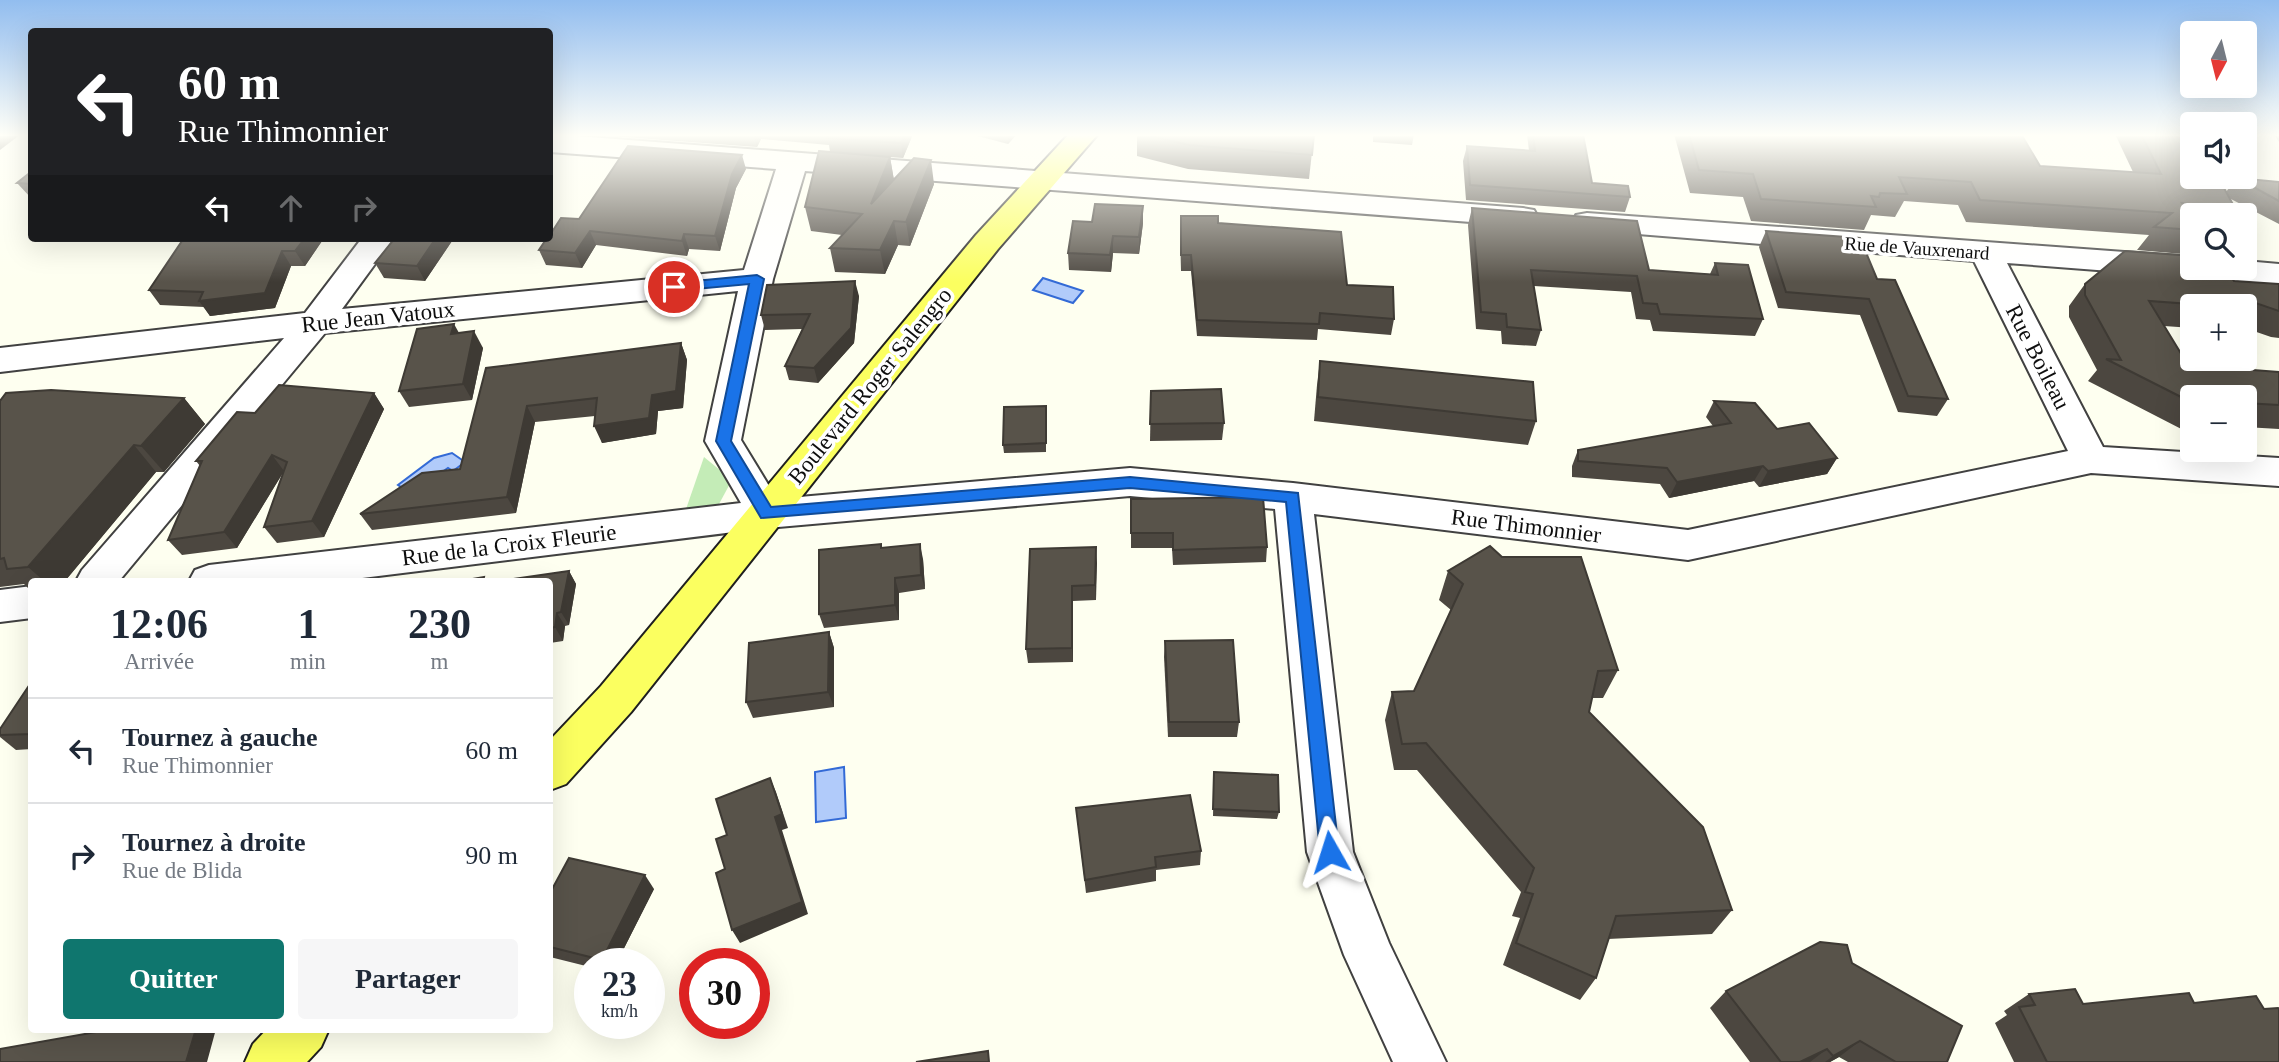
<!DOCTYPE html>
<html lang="fr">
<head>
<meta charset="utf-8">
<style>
  :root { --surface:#fff; --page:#f6f6f7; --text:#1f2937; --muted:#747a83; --line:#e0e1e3; --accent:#0f766e }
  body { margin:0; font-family:Georgia,serif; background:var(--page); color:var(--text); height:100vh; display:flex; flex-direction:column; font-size:26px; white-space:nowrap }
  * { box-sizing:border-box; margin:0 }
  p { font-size:23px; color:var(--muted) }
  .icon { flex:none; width:38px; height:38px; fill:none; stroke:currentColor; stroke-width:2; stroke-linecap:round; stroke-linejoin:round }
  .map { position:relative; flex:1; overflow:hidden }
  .drawer { position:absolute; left:28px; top:578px; width:525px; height:455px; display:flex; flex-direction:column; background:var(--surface); border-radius:7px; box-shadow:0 7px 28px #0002 }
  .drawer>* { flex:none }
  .guide { position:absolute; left:28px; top:28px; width:525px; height:214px; border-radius:7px; box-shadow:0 7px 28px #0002; background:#202124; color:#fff; overflow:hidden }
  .needle { width:46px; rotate:187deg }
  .tools { position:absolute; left:2180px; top:21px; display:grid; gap:14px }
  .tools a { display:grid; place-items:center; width:77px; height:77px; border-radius:7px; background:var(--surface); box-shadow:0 7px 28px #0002; font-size:35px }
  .speed { position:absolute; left:574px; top:948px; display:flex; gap:14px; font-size:35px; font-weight:700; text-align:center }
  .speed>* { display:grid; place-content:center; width:91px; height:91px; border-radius:50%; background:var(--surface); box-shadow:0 7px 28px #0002; line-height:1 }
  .speed small { font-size:18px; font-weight:400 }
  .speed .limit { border:10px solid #d22; background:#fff; color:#111 }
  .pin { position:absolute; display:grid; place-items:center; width:60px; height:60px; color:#fff; margin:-30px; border:4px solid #fff; border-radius:50%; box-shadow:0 2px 7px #0007 }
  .me { position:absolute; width:77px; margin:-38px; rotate:354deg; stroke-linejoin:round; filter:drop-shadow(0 0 5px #0008) }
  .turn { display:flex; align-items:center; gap:24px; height:147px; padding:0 35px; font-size:32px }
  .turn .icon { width:91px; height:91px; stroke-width:2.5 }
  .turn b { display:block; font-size:49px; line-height:60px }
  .lanes { display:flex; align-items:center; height:66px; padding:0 35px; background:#0003; justify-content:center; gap:35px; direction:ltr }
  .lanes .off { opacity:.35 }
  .eta { display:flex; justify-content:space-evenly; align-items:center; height:119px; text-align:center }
  .eta b { font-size:42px; font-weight:800; line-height:49px }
  .button { display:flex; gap:14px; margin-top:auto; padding:14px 35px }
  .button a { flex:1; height:80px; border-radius:7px; background:var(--accent); color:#fff; font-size:28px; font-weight:800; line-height:80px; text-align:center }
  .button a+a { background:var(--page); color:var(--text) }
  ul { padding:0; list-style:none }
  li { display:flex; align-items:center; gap:21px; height:105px; padding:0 35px; border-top:2px solid var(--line) }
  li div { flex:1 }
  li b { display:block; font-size:26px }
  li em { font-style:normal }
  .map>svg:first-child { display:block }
  .green { fill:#c4ecb7 }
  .water { fill:#b1cbfa; stroke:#336ad6; stroke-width:2 }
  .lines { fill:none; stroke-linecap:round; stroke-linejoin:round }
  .minor-casing { stroke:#414141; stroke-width:4 }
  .primary-casing { stroke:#1f1f1f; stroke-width:4 }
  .minor { fill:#fff; fill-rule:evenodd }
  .primary { fill:#fbff60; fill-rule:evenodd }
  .wall { fill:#4c4740 }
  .shaded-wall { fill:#3e3a34 }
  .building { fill:#58534a; stroke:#3e3a34; stroke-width:2 }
  .route { fill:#1a73e8; stroke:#114b97; stroke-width:2 }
  .labels { text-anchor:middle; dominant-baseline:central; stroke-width:7; stroke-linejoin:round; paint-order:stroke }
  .far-street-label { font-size:19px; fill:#0e0e0e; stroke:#fff }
  .street-label { font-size:23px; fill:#0e0e0e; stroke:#fff }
</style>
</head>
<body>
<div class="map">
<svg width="2279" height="1062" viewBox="0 0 2279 1062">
  <rect width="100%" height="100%" fill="#fefff0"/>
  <!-- green -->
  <path class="green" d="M704,457L732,480L719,504L685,512Z"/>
  <!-- water -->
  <g class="water">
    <path d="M1043,278L1083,291L1073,303L1033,290Z"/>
    <path d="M452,453L465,462L453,471L448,468L411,494L398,485L434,458Z"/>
    <path d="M844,767L846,818L816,822L815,772Z"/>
  </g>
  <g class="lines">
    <!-- minor casing -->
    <g class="minor-casing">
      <g id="minor">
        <path d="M550,134L1523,208L1534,210L1538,217L1534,224L1523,226L805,171L773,279L741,440L777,499L1130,468L1293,483L1688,530L2068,451L1974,261L1576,229L1572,222L1576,215L1587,213L2193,257V268H2245V261L2279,264V284L2007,263L2103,447L2279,458V486L2091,473L1688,560L1314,514L1353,852L1389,943L1446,1062H1393L1344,955L1307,852L1275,509L1130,496L767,528L338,581H189L195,570L209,565L741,503L705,441L738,291L325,333L119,581H76L82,570L284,338L0,372V348L305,313L362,238H394L342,309L744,270L776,169L550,152Z"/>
        <path d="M32,586V618L0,622V590Z"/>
      </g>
    </g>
    <!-- primary casing -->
    <g class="primary-casing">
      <g id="primary">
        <path d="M1069,134H1098L998,249L631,712L566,784L550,790V740L601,686L976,235Z"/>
        <path d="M267,1029H329L321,1047L307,1062H245L253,1044Z"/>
      </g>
    </g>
    <!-- minor -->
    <use href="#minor" class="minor"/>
    <!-- primary -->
    <use href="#primary" class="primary"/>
  </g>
  <!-- wall -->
  <g class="wall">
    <path d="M583,134H913L903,158L890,157L894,180L934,184L910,246L898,245L885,274L835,272L830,248L842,235L811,231L805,207L830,152L829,145L761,139L757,147Z"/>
    <path d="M970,134H1017L1008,144Z"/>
    <path d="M1137,134H1314L1309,179L1188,169L1137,156Z"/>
    <path d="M1373,134H1414L1412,145L1373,142Z"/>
    <path d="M1527,134H1583L1592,183L1630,197L1625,212L1466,200L1463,161L1467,146L1529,151Z"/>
    <path d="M1674,134H2021L2040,166L2133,172L2115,134H2193L2226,192L2237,178L2279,182V224L2229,198L2236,210L2232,215H2193V242L2183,254L2137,250L2149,235L1966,222L1958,205L1904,201L1895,217L1871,215L1864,230L1751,221L1743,197L1690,193Z"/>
    <path d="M2274,134H2279V142Z"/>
    <path d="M746,169L736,188L720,251L689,249L687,256L596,245L582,268L546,265L539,250L579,219Z"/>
    <path d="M32,171V199L17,183Z"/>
    <path d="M1143,206V223L1139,254L1113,253L1111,272L1069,270L1068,253L1092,222Z"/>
    <path d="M1472,208L1649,270L1710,274L1715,263L1763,319L1755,336L1653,331L1650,320L1636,319L1631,292L1534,286L1541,330L1536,346L1502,344L1501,331L1476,329L1468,225Z"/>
    <path d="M1218,223L1347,285L1394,319L1391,335L1318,329L1317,340L1197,336L1191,271H1181L1180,232Z"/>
    <path d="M1766,231L1877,279L1948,399L1937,416L1898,412L1860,315L1778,308L1759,247Z"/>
    <path d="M184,238H324L305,266H291L275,308L210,316L204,307L160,305L149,290Z"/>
    <path d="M395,238H454L425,281L384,278L375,263Z"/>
    <path d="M2234,281L2279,284V338L2271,337L2245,328V306H2193V328L2164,326L2188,365L2279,372V429L2245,427V397H2193V435L2088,381L2097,370L2069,317V306L2085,284Z"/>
    <path d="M859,296L854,343L818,383L789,380L785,366L802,329L765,330L761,315Z"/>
    <path d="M459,333L483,348L472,400L409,407L399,391Z"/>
    <path d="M681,343L687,360L683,408L658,411L656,434L602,443L595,416L535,422L516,513L372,530L360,514L460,469L486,368Z"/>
    <path d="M1320,361L1536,421L1528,445L1314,421L1317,385Z"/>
    <path d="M1151,391L1224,423L1222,440L1150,441Z"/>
    <path d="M374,393L384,409L324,537L277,543L264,527L284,471L237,548L182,555L168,540L200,466L196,461L255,413Z"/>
    <path d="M184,398L205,424L164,472H156L65,581H32V592L24,584L0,587V401Z"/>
    <path d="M1714,401L1837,458L1827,474L1759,487L1754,481L1669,498L1660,484L1572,477V466L1578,450L1713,426L1706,417Z"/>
    <path d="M1046,406V452L1004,453L1003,445Z"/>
    <path d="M1131,499L1267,547L1266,562L1173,565L1172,548H1131Z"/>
    <path d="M1096,547V600L1073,601V662L1028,663L1026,649Z"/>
    <path d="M882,548L923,559L925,589L899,593V620L824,628L819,614Z"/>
    <path d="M569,571L576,584L569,625L565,626L563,641L550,643V581Z"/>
    <path d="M1448,571L1618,670L1603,698H1592L1589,712L1732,910L1712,934L1608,939L1596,978L1580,1000L1503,965L1520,918L1512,916L1521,892L1417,770H1394L1385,720L1392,692L1414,691L1451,610L1439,600Z"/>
    <path d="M829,632L834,648V707L753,718L746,702Z"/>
    <path d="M1165,641L1239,722L1237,737H1168L1164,657Z"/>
    <path d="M32,681V749L16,750L0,737V729Z"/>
    <path d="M1214,772L1279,812L1277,819L1213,816Z"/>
    <path d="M1076,808L1201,851L1200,865L1156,870V881L1086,893Z"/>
    <path d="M654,889L616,964H590V967L550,957V893Z"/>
    <path d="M1852,963L1947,1062H1848L1839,1057L1830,1062H1750L1710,1008L1726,991Z"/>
    <path d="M2029,994L2083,1004L2194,1003L2264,1009L2279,1062H2014L1995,1023L2007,1015L2004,1011Z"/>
  </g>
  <!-- shaded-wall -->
  <g class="shaded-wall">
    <path d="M0,134H21L0,150Z"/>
    <path d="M753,134H759L761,139L757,147Z"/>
    <path d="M905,134H913L903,158L901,143Z"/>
    <path d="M1007,134H1017L1008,144Z"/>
    <path d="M742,155L746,169L736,188L720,251L715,236L732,174Z"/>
    <path d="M890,157L894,181L871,204Z"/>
    <path d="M931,160L934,184L910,246L906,222Z"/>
    <path d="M1143,206V223L1139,254V237Z"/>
    <path d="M894,221L898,245L885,274L880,250Z"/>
    <path d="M590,231L596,245L582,268L575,253Z"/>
    <path d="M684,234L689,249L687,256L682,241Z"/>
    <path d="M1113,236V253L1111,272L1110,255Z"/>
    <path d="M305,238H324L305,266L295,251Z"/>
    <path d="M436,238H454L425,281L417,266Z"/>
    <path d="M282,251L291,266L275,308L210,316L199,301Z"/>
    <path d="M855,281L859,296L854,343L818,383L814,368Z"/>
    <path d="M454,324L463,340L451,334Z"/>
    <path d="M474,331L483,348L472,400L463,384Z"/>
    <path d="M681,343L687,360L683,408L658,411L656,434L602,443L594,426L652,395Z"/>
    <path d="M374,393L384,409L324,537L312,521Z"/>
    <path d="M184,398L205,424L164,472L141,446Z"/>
    <path d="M527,406L535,422L516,513L507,497Z"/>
    <path d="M134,445L156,472L65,581H44L28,567Z"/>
    <path d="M272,455L284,471L237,548L224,532Z"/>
    <path d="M1837,458L1827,474L1759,487L1768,471Z"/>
    <path d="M1763,466L1754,481L1669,498L1677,482Z"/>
    <path d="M920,544L923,559L925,589L921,575Z"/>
    <path d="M1096,547L1097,563L1096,600L1095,585Z"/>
    <path d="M569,571L576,584L569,625L561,612Z"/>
    <path d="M895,578L899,593V620L895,605Z"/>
    <path d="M1072,586L1073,601V662L1072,648Z"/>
    <path d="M557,613L565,626L563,641L555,627Z"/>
    <path d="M829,632L834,648V707L828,692Z"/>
    <path d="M770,778L776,792L788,828L782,830L808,914L740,943L732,930L775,817Z"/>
    <path d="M645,875L654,889L616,964H605L602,960Z"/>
    <path d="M196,1029H216L207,1062H186Z"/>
    <path d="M1860,1041L1839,1057L1830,1062H1825L1833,1056Z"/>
    <path d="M1827,1049L1810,1062H1800Z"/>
  </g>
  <!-- building -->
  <g class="building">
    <path d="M828,134H905L901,143L827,138Z"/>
    <path d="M1143,134H1314L1312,155L1189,145Z"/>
    <path d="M1533,134H1583L1592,183L1628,186L1630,197L1470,185L1467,146L1535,151Z"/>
    <path d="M1689,134H2021L2040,166L2161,174L2141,134H2193V177H2218L2236,210L2182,203L2193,219V230L2154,227L2172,213L1980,200L1971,182L1899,177L1907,194L1880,193L1879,197L1871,196L1876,207L1761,199L1753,174L1699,170Z"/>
    <path d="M628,146L742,155L732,174L715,236L684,234L682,241L590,231L575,253L539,250L547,238H550V235L561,218L579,219Z"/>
    <path d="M819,151L890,157L871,204L914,158L931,160L906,222L894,221L880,250L830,248L862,214L805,207Z"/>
    <path d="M32,171V184L17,183Z"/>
    <path d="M2237,178L2279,182V201Z"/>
    <path d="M1095,204L1143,206L1139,237L1113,236L1110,255L1068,253L1073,221L1092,222Z"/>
    <path d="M1472,208L1637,221L1649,270L1718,275L1715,263L1748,265L1763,319L1660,314L1657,304L1643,303L1637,276L1531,270L1541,330L1507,327L1506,314L1481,312Z"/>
    <path d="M1181,216H1218V223L1341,232L1347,285L1393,287L1394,319L1320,313L1319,324L1197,320L1191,255H1181Z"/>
    <path d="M1766,231L1860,238L1877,279L1895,280L1948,399L1908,396L1869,299L1786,292Z"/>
    <path d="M184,238H305L295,251H282L265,293L199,301L203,292L149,290Z"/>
    <path d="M395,238H436L417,266L375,263Z"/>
    <path d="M2125,251L2193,256V268H2225L2234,281L2279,284V311L2238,297L2244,306H2218L2149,301L2188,365L2279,372V405L2245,403V397H2193V403L2106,359L2121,360L2085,295V284Z"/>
    <path d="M855,281L851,328L814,368L785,366L810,314L761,315L767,285Z"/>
    <path d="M454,324L451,334L474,331L463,384L399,391L417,329Z"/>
    <path d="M681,343L676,391L652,395L649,418L594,426L597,398L527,406L507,497L360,514L422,473L460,469L486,368Z"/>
    <path d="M1320,361L1533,382L1536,421L1318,397Z"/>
    <path d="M279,385L374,393L312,521L264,527L287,462L272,455L224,532L168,540L202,461H196L237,412L255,413Z"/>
    <path d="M1221,389L1224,423L1150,424L1151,391Z"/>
    <path d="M51,390L184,398L141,446L134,445L28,567L7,569L4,558L0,559V401L6,393Z"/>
    <path d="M1714,401L1755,403L1777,429L1809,423L1837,458L1768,471L1763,466L1677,482L1667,468L1578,461V450L1731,423Z"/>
    <path d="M1046,406V443L1003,445L1004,407Z"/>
    <path d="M1263,497L1267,547L1173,550V533H1131V499Z"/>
    <path d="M881,544V548L920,544L921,575L895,578V605L819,614V550Z"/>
    <path d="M1490,546L1502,557H1581L1618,670L1598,671L1589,712L1703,827L1732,910L1616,916L1596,978L1516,943L1533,894L1525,892L1534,868L1426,743L1402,744L1392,692L1414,691L1463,584L1448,571Z"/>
    <path d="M1096,547L1095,585L1072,586V648L1026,649L1030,549Z"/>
    <path d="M569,571L561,612L557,613L555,627L550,628V581H500Z"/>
    <path d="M484,577L483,581H461Z"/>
    <path d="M829,632L828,692L746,702L749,643Z"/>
    <path d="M1233,640L1239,722H1169L1165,641Z"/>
    <path d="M32,681V734L0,735V729Z"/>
    <path d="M1214,772L1278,775L1279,812L1213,809Z"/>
    <path d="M770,778L782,814L775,817L802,902L732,930L716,873L725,869L716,839L727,835L716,799Z"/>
    <path d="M1190,795L1201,851L1155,857L1156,867L1085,880L1076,808Z"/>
    <path d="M569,858L645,875L602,960L550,947V893Z"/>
    <path d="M1820,942L1847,945L1852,963L1962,1026L1947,1062H1896L1860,1041L1833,1056L1827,1049L1800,1062H1781L1726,991Z"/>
    <path d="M2075,989L2083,1004L2189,993L2194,1003L2256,996L2264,1009L2278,1008L2279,1009V1062H2047L2019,1007L2035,1005L2029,994Z"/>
    <path d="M113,1029H196L186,1062H0V1049Z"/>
    <path d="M988,1051L989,1062H916Z"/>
  </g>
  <!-- sky -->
  <linearGradient id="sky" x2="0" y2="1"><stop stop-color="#92bdef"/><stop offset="0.48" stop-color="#fffff8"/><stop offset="1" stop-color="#fffff8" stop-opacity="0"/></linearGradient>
  <rect width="2279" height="282" fill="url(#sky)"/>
  <!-- route -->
  <path class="route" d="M757,275L764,279L731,441L771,507L1130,477L1298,493L1339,852L1336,859L1330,861L1323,859L1320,852L1286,502L1130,488L761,518L716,441L749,284L674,291L668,287L674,283Z"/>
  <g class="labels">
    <!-- far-street labels -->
    <g class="far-street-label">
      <text transform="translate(1917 248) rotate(4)">Rue de Vauxrenard</text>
    </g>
    <!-- street labels -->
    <g class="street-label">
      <text transform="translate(378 317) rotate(-6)">Rue Jean Vatoux</text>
      <text transform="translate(2038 357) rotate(63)">Rue Boileau</text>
      <text transform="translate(870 386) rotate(-51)">Boulevard Roger Salengro</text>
      <text transform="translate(1526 526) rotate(7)">Rue Thimonnier</text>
      <text transform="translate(509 545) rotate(-7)">Rue de la Croix Fleurie</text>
    </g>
  </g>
</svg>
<div class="tools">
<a><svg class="needle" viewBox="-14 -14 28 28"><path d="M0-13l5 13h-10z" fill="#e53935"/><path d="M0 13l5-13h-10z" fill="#747a83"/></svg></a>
<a><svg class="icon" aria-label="sound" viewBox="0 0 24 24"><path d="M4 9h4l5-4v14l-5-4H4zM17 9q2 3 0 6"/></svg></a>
<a><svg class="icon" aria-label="search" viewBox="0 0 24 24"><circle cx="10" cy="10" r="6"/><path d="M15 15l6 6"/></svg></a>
<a>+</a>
<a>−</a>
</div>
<div class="speed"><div>23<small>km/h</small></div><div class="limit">30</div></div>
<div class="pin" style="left:674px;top:287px;background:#d93025"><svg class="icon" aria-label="arrive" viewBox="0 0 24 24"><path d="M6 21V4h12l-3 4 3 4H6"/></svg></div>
<svg class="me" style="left:1330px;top:852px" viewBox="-20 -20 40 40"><path d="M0-17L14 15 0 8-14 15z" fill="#1a73e8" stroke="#fff" stroke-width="4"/></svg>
<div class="guide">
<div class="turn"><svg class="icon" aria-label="left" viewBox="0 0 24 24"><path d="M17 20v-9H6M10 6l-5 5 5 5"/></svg><div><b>60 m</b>Rue Thimonnier</div></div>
<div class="lanes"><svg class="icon" aria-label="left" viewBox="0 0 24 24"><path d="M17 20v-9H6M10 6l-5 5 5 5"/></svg><svg class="icon off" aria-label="ahead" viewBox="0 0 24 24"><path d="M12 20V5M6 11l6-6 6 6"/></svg><svg class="icon off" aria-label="right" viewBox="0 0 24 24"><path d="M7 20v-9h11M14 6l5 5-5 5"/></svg></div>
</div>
<section class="drawer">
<div class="eta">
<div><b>12:06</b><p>Arrivée</p></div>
<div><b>1</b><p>min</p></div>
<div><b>230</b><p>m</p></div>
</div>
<ul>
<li><svg class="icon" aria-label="left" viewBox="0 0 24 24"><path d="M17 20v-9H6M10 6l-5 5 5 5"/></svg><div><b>Tournez à gauche</b><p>Rue Thimonnier</p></div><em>60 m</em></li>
<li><svg class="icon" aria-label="right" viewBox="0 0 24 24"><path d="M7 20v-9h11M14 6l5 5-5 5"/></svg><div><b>Tournez à droite</b><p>Rue de Blida</p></div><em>90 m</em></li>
</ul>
<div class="button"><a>Quitter</a><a>Partager</a></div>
</section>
</div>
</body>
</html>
